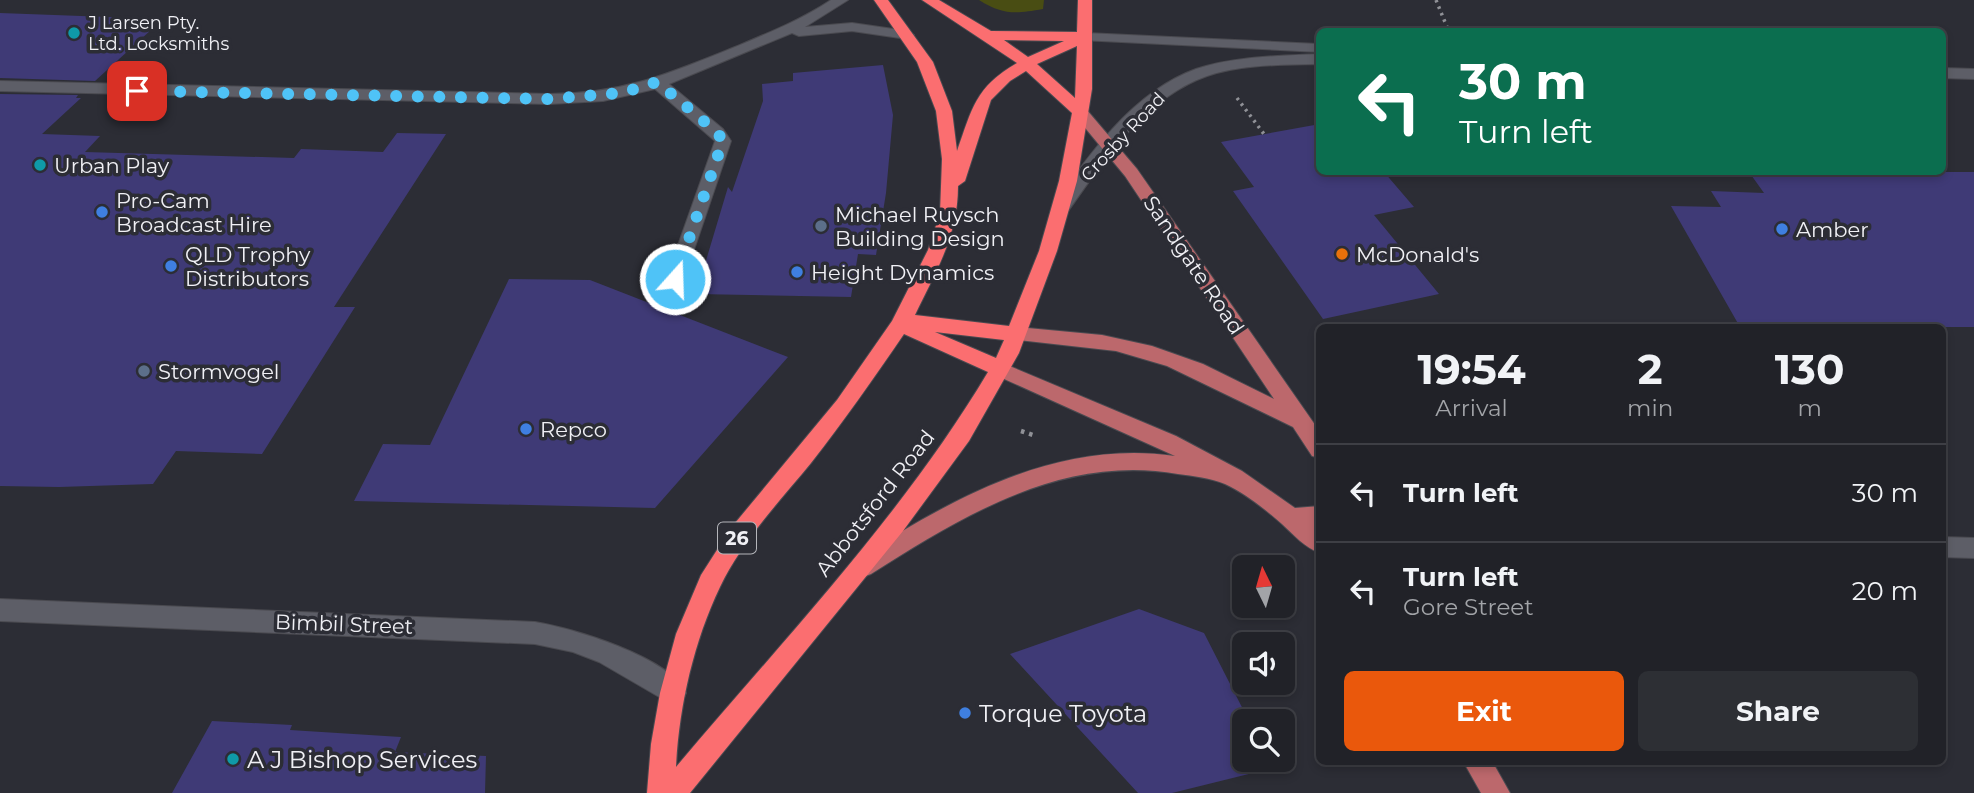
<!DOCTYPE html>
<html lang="en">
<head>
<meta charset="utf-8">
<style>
  :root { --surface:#212228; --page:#2d2f34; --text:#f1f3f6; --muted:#a2a4a8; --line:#3e3f45; --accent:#ea580c }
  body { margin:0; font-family:Montserrat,sans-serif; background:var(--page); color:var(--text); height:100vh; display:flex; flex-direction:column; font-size:26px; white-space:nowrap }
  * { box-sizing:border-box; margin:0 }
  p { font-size:23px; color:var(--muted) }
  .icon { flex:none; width:38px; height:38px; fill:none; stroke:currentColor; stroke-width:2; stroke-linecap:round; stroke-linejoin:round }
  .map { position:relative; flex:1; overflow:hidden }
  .drawer { position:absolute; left:1316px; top:324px; width:630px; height:441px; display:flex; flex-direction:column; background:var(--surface); border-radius:10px; box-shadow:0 4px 10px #0003,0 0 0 2px var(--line) }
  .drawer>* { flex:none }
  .guide { position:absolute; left:1316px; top:28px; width:630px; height:147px; border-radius:10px; box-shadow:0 4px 10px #0003,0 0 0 2px var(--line); background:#0b6e4f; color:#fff; overflow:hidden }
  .needle { width:46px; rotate:355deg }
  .tools { position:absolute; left:1232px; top:555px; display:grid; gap:14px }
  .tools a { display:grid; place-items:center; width:63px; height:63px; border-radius:10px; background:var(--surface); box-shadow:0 4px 10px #0003,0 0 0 2px var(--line); font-size:35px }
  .pin { position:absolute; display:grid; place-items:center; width:60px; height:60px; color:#fff; margin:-30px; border-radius:14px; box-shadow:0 4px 10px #0006 }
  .me { position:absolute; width:77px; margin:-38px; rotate:20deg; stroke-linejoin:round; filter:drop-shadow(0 0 5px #0008) }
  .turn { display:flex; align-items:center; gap:24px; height:147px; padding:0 28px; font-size:32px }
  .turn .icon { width:91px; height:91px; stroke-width:2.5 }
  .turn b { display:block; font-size:49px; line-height:60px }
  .eta { display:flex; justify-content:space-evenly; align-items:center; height:119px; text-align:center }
  .eta b { font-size:42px; font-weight:700; line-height:49px }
  .primary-button { display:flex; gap:14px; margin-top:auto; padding:14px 28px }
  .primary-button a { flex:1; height:80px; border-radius:10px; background:var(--accent); color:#fff; font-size:28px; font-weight:700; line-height:80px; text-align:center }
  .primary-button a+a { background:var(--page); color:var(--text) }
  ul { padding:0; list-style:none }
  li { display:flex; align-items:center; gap:21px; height:98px; padding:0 28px; border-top:2px solid var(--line) }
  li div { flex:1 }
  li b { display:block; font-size:26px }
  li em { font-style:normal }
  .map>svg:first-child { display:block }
  .green { fill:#494d13 }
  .building { fill:#3f3a76 }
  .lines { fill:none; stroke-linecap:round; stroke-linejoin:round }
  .minor-casing { stroke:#4a4a50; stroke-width:2 }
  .major-casing { stroke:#4a4a50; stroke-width:2 }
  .highway-casing { stroke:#4a4a50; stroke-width:2 }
  .path-far1 { stroke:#909197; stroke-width:3.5; stroke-dasharray:2.5 4.5; stroke-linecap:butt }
  .path { stroke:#909197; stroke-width:4.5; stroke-dasharray:3.5 5; stroke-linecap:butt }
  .minor { fill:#5d5e67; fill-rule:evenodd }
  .major { fill:#bc686c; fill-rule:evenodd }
  .highway { fill:#fb6e70; fill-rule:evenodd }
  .route { stroke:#4fc3f7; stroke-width:12; stroke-dasharray:0 21.6 }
  .culture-dot { fill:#0f9aa8; stroke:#2c2d35; stroke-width:2.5 }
  .shop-dot { fill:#3f7fe0; stroke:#2c2d35; stroke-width:2.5 }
  .service-dot { fill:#5c6f8a; stroke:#2c2d35; stroke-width:2.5 }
  .food-dot { fill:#e8710a; stroke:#2c2d35; stroke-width:2.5 }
  .labels { text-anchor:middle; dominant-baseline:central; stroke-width:7; stroke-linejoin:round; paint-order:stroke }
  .far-poi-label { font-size:18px; fill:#f0f0f5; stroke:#2c2d35; text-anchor:start }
  .far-street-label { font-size:18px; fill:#f0f0f5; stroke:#2c2d35 }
  .shield { fill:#2c2d35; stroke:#b5b6bb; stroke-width:2 }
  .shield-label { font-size:19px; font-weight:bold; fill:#f0f0f5 }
  .poi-label { font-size:21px; fill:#f0f0f5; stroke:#2c2d35; text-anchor:start }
  .street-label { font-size:21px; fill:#f0f0f5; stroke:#2c2d35 }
  .near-poi-label { font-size:24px; fill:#f0f0f5; stroke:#2c2d35; text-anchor:start }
</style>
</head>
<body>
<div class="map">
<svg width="1974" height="793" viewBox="0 0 1974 793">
  <rect width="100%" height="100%" fill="#2c2d35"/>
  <!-- green -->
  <path class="green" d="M979,0H1044L1043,9C1015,14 1003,15 979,0Z"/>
  <!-- building -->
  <g class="building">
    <path d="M0,13L163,19L95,81L0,78Z"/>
    <path d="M883,65L893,115L886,193L876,255L858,254L851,297L696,294L728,187L732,192L763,101L762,84L793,81V73Z"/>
    <path d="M0,94L78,95L76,98H81L42,134L100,136L85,152L294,158L301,149L383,152L397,133L446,134L334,307H355L262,454L176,451L153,484L59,487L0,486Z"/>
    <path d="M1320,124V172H1384L1414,207L1374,215L1439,294L1323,319L1233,191L1254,187L1221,142Z"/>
    <path d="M1749,172H1974V327H1740L1671,206L1721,207L1711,191L1764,193Z"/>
    <path d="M509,279L590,280L788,357L655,508L354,501L383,444L430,445Z"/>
    <path d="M1139,609L1204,633L1249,721H1244V760H1269L1273,768L1172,793H1138L1010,654Z"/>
    <path d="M212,721L292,725L290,730L401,737L395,752L486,756L485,793H172Z"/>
  </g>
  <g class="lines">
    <!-- minor casing -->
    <g class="minor-casing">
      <g id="minor">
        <path d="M831,0H848L805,27L852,23L907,31L914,35L907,39L852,31L799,36L792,33L669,84L723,129L731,141L684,279L682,284H668L666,279L715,141L655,89L603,101L549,104L0,91V81L549,94C622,94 668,74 735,47C768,33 801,20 831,0Z"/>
        <path d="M1086,33L1318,44L1320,52L1081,40L1079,37L1081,34Z"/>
        <path d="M1320,54V64C1283,65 1242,64 1207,76C1144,98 1103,162 1066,214H1054L1051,210C1086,157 1134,91 1196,69C1236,56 1279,56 1320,54Z"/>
        <path d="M1942,68L1974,69V79L1942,78Z"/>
        <path d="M1942,537L1974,538V558L1942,557Z"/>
        <path d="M0,599L535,622C572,628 670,657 686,693L682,702L673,705L599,662L573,652L535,644L0,621Z"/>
      </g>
    </g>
    <!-- major casing -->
    <g class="major-casing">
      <g id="major">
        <path d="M1080,107L1086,109L1137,169L1320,432V458L1312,456L1293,427L1167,366L1116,351L1010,339L1007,334L1010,329L1017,327L1102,335L1152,346L1203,364L1274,399L1125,176L1072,112Z"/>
        <path d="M1000,362L1176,436L1242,471L1295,508L1320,506V524L1315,525L1320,529V553C1305,548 1293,534 1282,524C1266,510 1245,493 1225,484C1211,478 1193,476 1178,474C1063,454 964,515 871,574L863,577L855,574L851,567L855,560C952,499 1056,439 1175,456L993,374L990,369L993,364Z"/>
        <path d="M1463,761H1492L1510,793H1481Z"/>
      </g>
    </g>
    <!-- highway casing -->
    <g class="highway-casing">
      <path id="highway" d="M874,0H888L933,62L952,111L957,151C972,109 975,87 1017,63L922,0H939L991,31L1077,32L1078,0H1092V89L1077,181L1057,251L1019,353L969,441L903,531L690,793H647L651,744L660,693L676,634L701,575L731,528L837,400L892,321L928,250L940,213L942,159L936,111L917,62ZM1004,40L1064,41L1028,57ZM1077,46L1075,98L1037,64ZM1026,71L1072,113L1059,181L1039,251L1009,326L915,315C936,271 958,236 958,186L965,181L991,100L1010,81ZM935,332L1004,340L996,358ZM904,334L988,372C902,516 784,639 676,767C679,706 694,641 720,587C742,541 779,502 811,463C844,421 874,378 904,334Z"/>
    </g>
    <!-- path-far1 -->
    <g class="path-far1">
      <path d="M1436,0L1449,32"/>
      <path d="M1237,98L1264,134"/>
    </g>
    <!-- path -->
    <path class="path" d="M1021,431L1036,436"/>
    <!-- minor -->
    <use href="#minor" class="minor"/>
    <!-- major -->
    <use href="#major" class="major"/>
    <!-- highway -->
    <use href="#highway" class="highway"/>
  </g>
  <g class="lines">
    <!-- route -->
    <path class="route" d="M137,91L549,99L622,93L657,82L717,132L723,141L675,279"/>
  </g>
  <!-- markers -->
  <g class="culture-dot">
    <circle cx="74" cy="33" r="7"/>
    <circle cx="40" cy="165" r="7"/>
    <circle cx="233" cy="759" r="7"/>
  </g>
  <g class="shop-dot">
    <circle cx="102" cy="212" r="7"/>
    <circle cx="1782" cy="229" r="7"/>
    <circle cx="171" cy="266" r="7"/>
    <circle cx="797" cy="272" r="7"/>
    <circle cx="526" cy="429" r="7"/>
    <circle cx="965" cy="713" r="7"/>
  </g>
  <g class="service-dot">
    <circle cx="821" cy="226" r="7"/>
    <circle cx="144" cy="371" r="7"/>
  </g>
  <circle class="food-dot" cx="1342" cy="254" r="7"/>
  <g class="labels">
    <!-- far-poi labels -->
    <g class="far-poi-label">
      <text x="88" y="23">J Larsen Pty.<tspan x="88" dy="21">Ltd. Locksmiths</tspan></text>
    </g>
    <!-- far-street labels -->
    <g class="far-street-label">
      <text transform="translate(1123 137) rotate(-47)">Crosby Road</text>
    </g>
    <!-- shield labels -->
    <rect class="shield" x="718" y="522.5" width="38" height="31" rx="5"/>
    <g class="shield-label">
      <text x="737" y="538">26</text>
    </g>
    <!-- poi labels -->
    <g class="poi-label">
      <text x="54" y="165">Urban Play</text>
      <text x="116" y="200">Pro-Cam<tspan x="116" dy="24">Broadcast Hire</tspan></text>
      <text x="835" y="214">Michael Ruysch<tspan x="835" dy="24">Building Design</tspan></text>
      <text x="1796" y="229">Amber</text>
      <text x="185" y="254">QLD Trophy<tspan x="185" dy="24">Distributors</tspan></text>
      <text x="1356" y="254">McDonald's</text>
      <text x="811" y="272">Height Dynamics</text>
      <text x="158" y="371">Stormvogel</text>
      <text x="540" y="429">Repco</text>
    </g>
    <!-- street labels -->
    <g class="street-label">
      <text transform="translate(1194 265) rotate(56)">Sandgate Road</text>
      <text transform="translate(875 503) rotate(-52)">Abbotsford Road</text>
      <text transform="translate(344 624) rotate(2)">Bimbil Street</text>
    </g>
    <!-- near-poi labels -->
    <g class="near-poi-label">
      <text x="979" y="713">Torque Toyota</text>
      <text x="247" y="759">A J Bishop Services</text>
    </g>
  </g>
</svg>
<div class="tools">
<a><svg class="needle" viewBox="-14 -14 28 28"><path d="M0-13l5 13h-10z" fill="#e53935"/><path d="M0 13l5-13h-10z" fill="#a2a4a8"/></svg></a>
<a><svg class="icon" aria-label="sound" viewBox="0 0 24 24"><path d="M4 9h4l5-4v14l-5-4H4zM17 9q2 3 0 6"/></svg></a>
<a><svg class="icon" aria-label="search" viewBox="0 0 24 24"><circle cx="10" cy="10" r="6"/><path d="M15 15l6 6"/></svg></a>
</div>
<div class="pin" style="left:137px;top:91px;background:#d93025"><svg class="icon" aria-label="arrive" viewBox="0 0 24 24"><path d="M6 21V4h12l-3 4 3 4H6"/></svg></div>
<svg class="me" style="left:675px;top:279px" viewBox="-20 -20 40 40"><circle r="17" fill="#4fc3f7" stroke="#fff" stroke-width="3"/><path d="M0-11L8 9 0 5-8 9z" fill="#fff"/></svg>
<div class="guide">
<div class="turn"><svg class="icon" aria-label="left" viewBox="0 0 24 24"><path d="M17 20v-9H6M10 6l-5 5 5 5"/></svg><div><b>30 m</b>Turn left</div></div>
</div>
<section class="drawer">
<div class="eta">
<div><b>19:54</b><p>Arrival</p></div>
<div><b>2</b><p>min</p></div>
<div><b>130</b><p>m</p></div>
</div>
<ul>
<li><svg class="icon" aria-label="left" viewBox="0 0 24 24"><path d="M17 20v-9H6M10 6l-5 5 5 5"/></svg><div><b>Turn left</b></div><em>30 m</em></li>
<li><svg class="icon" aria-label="left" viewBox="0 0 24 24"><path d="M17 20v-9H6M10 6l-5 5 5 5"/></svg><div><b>Turn left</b><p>Gore Street</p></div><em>20 m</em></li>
</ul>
<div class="primary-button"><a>Exit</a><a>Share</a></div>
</section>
</div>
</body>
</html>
